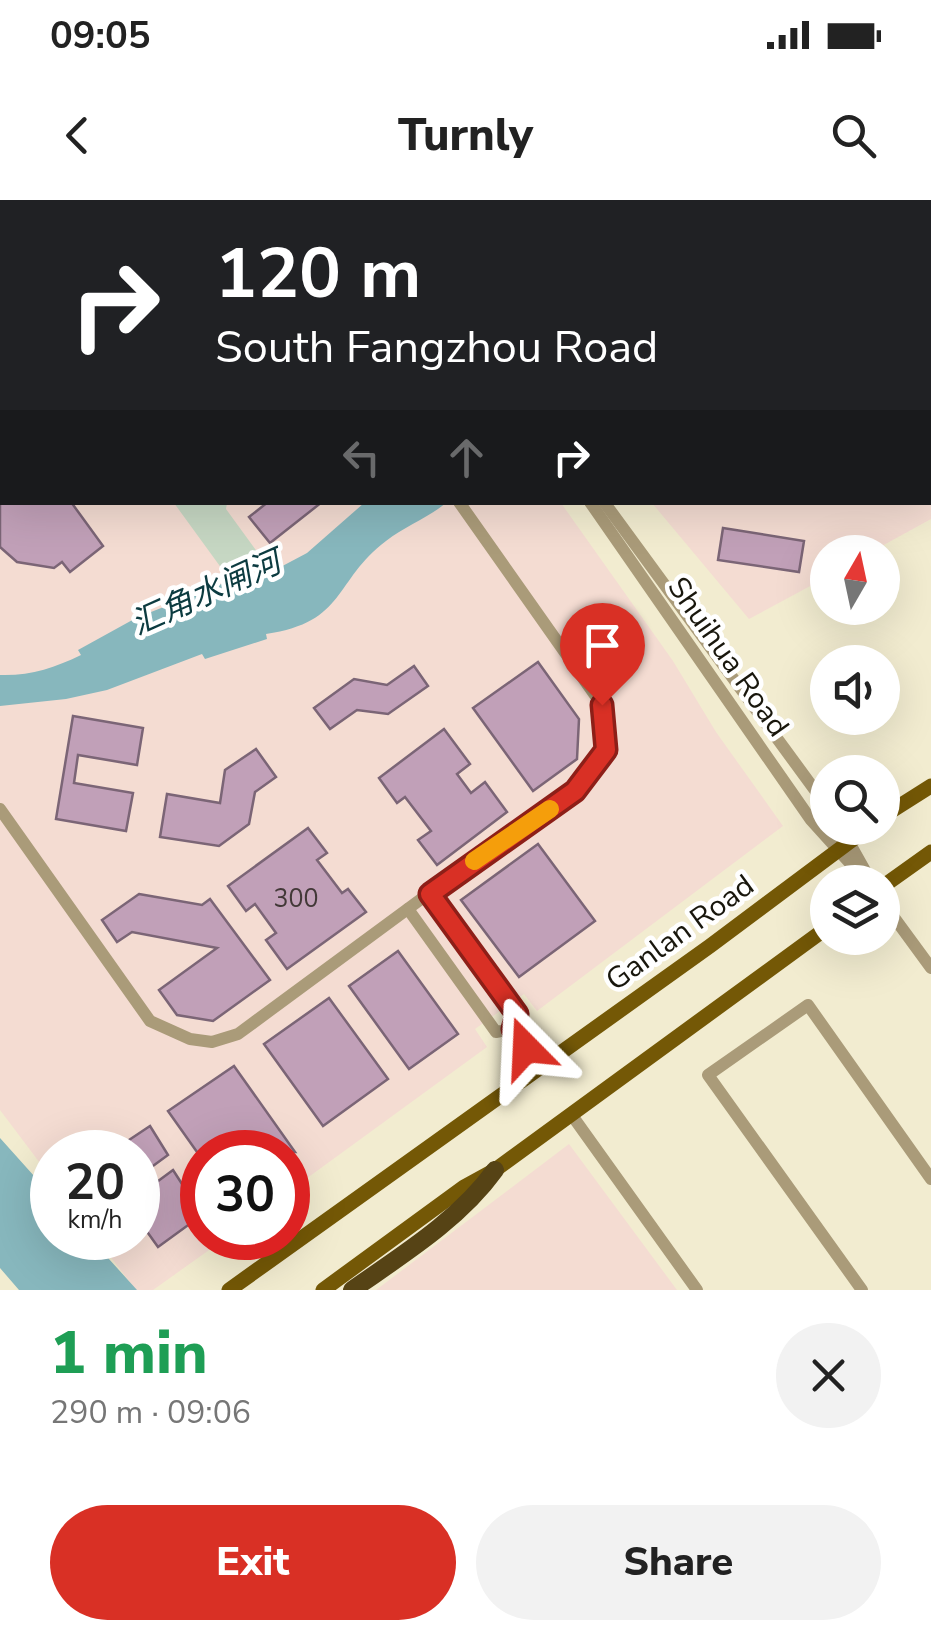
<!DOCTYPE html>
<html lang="en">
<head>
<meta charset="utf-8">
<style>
  :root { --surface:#fff; --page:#f2f2f2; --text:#222; --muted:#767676; --accent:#d93025 }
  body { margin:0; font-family:"Nunito Sans","Noto Sans SC",sans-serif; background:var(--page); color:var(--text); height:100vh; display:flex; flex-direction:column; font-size:38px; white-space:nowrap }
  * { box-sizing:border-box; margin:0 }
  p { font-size:32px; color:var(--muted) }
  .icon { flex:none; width:55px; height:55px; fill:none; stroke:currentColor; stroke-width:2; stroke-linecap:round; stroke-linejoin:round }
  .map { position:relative; height:1090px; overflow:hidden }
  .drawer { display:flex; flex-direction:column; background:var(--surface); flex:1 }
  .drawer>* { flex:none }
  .banner { position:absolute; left:0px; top:0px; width:932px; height:305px; box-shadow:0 10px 40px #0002; background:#202124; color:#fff; overflow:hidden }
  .needle { width:65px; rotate:9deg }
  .buttons { position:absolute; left:810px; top:335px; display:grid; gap:20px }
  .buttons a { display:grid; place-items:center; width:90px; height:90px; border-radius:50%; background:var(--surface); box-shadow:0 10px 40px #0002; font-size:50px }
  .speed { position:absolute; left:30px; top:930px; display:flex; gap:20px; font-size:50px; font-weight:700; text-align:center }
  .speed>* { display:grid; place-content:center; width:130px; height:130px; border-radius:50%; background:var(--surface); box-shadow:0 10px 40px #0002; line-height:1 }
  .speed small { font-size:25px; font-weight:400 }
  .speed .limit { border:15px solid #d22; background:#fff; color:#111 }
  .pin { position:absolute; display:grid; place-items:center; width:85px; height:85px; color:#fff; margin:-102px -42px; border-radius:50% 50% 50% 0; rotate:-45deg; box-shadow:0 0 10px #0007 }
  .pin .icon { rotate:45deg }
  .me { position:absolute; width:110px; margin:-55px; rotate:339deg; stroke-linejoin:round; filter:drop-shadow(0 0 8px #0008) }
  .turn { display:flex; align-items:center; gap:35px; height:210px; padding:0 50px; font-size:45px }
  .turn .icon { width:130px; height:130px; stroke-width:2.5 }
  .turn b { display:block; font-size:70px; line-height:85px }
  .lanes { display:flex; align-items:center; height:95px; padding:0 50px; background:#0003; justify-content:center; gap:50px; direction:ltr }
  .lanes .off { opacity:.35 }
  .round { display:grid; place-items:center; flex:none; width:105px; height:105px; border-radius:52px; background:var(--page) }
  .head { display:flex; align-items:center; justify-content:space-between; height:170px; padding:0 50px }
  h1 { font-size:60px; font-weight:800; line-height:75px; color:#1e9e55 }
  .action { display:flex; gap:20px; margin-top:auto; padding:20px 50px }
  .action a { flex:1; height:115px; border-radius:60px; background:var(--accent); color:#fff; font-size:40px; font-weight:800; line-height:115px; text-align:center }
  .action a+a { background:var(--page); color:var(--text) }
  .status { display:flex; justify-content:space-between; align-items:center; height:70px; padding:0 50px; background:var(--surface); direction:ltr }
  .status svg { height:28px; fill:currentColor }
  header { display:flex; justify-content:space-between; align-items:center; height:130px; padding:0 50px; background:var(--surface); font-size:45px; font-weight:800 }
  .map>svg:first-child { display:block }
  .education { fill:#f4dcd2 }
  .green { fill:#c6d7c3 }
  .water { fill:#87b7bd }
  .building { fill:#c1a0b8; stroke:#7b6576; stroke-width:2.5 }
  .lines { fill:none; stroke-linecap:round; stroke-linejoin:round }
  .minor { stroke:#aa9b79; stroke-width:12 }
  .major { stroke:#745806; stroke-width:15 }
  .highway { stroke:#564315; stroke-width:18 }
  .route-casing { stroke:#8d1f18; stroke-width:25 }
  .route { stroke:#d93025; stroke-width:18 }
  .slow { stroke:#f59e0b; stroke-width:18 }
  .labels { text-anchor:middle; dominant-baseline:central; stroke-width:9; stroke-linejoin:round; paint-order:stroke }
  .number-label { font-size:25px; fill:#423837 }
  .street-label { font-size:30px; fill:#18160c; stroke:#fff }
  .water-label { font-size:32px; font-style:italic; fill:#0c3b40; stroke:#fff }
</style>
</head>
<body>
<div class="status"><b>09:05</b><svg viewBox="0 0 49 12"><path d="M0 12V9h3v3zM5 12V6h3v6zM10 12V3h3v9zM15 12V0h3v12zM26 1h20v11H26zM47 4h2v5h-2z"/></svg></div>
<header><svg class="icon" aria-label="back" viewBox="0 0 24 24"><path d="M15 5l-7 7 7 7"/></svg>Turnly<svg class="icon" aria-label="search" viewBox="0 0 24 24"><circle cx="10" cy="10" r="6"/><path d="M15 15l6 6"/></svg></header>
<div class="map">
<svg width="931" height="1090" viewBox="0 0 931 1090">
  <rect width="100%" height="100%" fill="#f2ecd0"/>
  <!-- education -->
  <g class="education">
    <path d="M0,0H401L2,2V302L561,303L673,461L716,532L783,626L537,811L524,794L475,829L487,847L288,992V952H202V1038H226L153,1090H136L96,1038H138V952H52V979L0,910Z"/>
    <path d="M494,0H931V319L871,352H828L827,377L749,419L652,303L930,302V2Z"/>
    <path d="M569,944L677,1090H376Z"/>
  </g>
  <!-- green -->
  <path class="green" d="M174,303H227L226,309L258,353L222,369Z"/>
  <!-- water -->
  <g class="water">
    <path d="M364,303H446C428,318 405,326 386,341C333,381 347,422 266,434L267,439L205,459L202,454L107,490L66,499L0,506V475C30,476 54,468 81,455L78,450L136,418L229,381L233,386L273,371L307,353Z"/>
    <path d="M0,938L52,996V1038H90L137,1090H19L0,1068Z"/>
  </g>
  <!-- building -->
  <g class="building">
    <path d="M0,302H71L103,346L70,372L62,362L54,368L17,362L0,347Z"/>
    <path d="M268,302H322L270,343L249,317Z"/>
    <path d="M723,328L804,341L799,372L718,360Z"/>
    <path d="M538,462L579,519L577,559L533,591L473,508Z"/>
    <path d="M414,466L428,486L388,514L357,510L330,529L314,508L354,479L387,485Z"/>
    <path d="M73,516L143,528L137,565L78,555L74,583L133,593L126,631L56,619Z"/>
    <path d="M444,529L470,564L457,574L471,593L485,582L507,612L437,665L418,640L431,631L405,597L397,603L379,578Z"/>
    <path d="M256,549L276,577L255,592L249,624L219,646L160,637L167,594L220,603L225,570Z"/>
    <path d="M308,628L327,653L317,660L342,693L348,689L366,712L287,769L266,740L276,733L255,704L246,711L228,686Z"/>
    <path d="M538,644L595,721L519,777L461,700Z"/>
    <path d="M139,694L202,705L210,699L270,780L213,821L177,815L159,790L217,748L132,732L117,742L102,720Z"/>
    <path d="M398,751L458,834L409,869L349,786Z"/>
    <path d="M329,798L388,879L323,926L264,844Z"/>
    <path d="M234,866L295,952H197L168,911Z"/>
    <path d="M150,926L168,955L146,971L138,952H134L126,942Z"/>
    <path d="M173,970L202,1015L158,1047L138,1019V996Z"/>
  </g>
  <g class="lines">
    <!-- minor -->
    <g class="minor">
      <path d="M297,0L298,2"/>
      <path d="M426,0L427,2"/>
      <path d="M443,0L444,2"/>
      <path d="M899,2V0"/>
      <path d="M590,302L811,620L867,682"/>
      <path d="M604,302L828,608"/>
      <path d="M0,609L150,821L190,839L212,842L238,834L447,680L575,591L606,550L602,505L459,302"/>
      <path d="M841,628L868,676"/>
      <path d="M882,701L931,768"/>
      <path d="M408,709L496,832L513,829L517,814L430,694"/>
      <path d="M513,829L540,867"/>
      <path d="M571,914L697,1090"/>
      <path d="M862,1090L708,875L808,805L931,979"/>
    </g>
    <!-- major -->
    <g class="major">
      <path d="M882,617L931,586"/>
      <path d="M882,687L931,652"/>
      <path d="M229,1090L710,746L868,628"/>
      <path d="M323,1090L464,987L495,970L828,727"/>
    </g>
    <!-- highway -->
    <path class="highway" d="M352,1090C402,1055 459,1020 495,970"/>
  </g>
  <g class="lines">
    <!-- route casing -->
    <g class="route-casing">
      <path id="route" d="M526,848L513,829L517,814L430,694L575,591L606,550L602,505"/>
    </g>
    <!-- route -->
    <use href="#route" class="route"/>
    <!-- slow -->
    <path class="slow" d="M474,661L550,609"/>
  </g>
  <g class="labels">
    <!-- number labels -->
    <g class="number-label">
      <text x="296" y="699">300</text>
    </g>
    <!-- street labels -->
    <g class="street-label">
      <text transform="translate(728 457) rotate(55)">Shuihua Road</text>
      <text transform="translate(680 733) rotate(-36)">Ganlan Road</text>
    </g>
    <!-- water labels -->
    <g class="water-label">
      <text transform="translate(206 393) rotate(-24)">汇角水闸河</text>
    </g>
  </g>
</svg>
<div class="buttons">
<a><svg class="needle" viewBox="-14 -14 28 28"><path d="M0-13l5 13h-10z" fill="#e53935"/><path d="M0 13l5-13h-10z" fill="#767676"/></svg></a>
<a><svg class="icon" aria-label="sound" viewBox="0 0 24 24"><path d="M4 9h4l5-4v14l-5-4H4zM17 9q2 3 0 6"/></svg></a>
<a><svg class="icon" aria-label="search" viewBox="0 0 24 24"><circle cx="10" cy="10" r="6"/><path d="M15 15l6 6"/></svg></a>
<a><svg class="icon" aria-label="layers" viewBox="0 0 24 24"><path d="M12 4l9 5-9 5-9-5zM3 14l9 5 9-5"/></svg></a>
</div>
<div class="speed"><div>20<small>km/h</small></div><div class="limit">30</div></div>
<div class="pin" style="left:602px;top:505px;background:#d93025"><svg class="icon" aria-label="arrive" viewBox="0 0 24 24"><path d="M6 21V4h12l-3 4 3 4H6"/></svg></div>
<svg class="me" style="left:526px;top:848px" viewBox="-20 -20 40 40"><path d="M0-17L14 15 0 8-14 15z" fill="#d93025" stroke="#fff" stroke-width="4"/></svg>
<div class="banner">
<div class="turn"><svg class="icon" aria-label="right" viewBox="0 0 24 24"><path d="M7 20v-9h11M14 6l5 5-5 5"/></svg><div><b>120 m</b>South Fangzhou Road</div></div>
<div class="lanes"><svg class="icon off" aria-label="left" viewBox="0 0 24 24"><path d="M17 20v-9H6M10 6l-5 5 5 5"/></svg><svg class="icon off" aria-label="ahead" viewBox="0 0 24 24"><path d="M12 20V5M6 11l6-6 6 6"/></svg><svg class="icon" aria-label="right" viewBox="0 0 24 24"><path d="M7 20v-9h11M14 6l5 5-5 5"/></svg></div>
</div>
</div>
<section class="drawer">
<div class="head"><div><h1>1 min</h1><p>290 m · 09:06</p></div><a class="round"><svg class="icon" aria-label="close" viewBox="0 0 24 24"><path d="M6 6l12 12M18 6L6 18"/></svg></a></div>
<div class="action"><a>Exit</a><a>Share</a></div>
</section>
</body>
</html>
